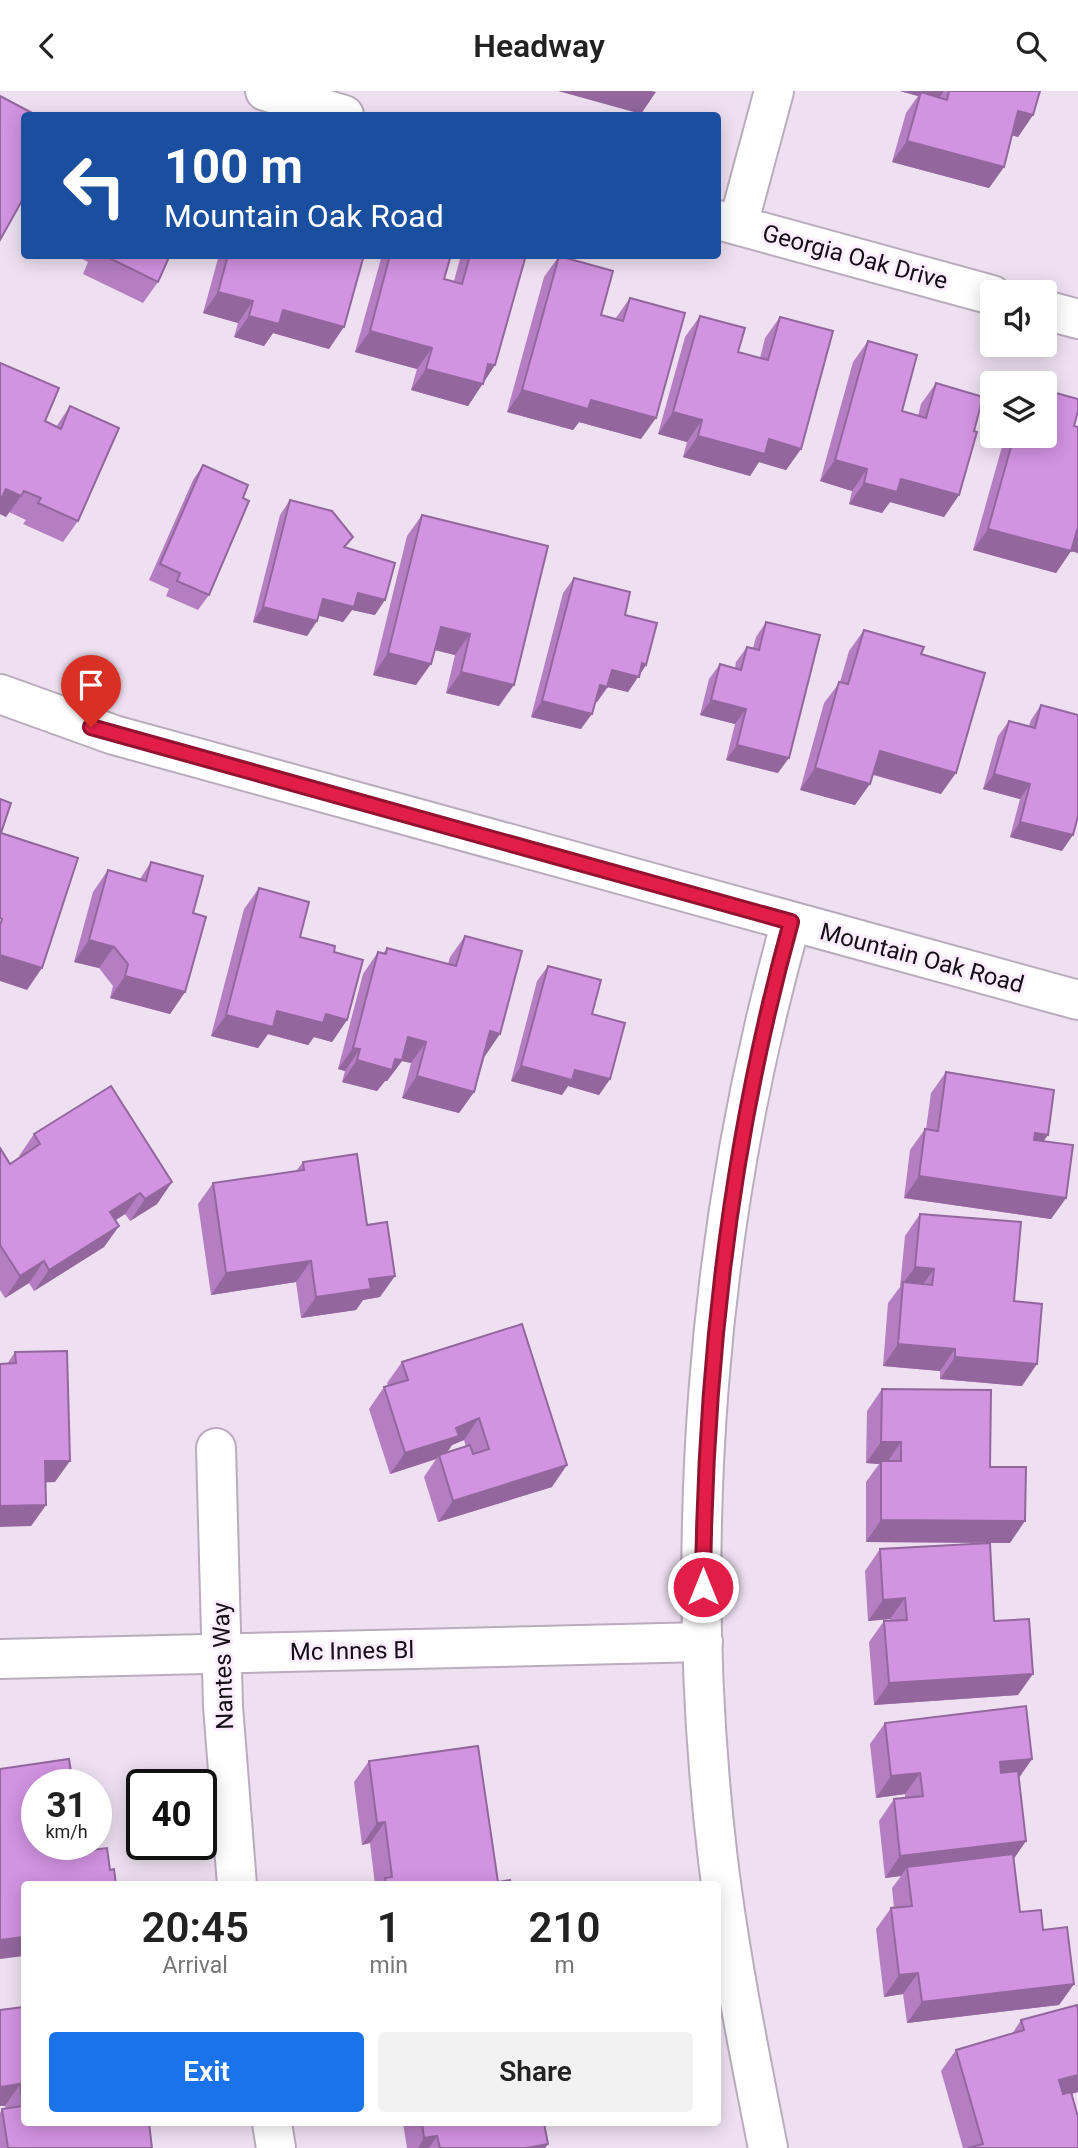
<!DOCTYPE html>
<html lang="en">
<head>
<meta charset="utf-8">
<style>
  :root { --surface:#fff; --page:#f2f2f2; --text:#222; --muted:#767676; --accent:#1a73e8 }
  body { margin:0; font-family:Roboto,sans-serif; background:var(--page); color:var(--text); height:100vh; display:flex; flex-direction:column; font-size:26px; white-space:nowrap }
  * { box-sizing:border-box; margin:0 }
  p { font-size:23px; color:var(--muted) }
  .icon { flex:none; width:38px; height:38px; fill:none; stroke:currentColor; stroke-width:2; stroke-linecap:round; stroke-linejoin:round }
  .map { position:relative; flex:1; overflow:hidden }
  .drawer { position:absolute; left:21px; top:1790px; width:700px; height:245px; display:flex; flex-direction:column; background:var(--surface); border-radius:7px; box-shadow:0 4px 18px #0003 }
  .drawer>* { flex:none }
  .hud { position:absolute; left:21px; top:21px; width:700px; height:147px; border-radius:7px; box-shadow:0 4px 18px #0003; background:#1a4fa0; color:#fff; overflow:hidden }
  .tools { position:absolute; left:980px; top:189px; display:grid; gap:14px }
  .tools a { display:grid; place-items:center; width:77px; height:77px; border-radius:7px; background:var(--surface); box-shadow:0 4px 18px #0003; font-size:35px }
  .speed { position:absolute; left:21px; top:1678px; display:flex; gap:14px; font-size:35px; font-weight:700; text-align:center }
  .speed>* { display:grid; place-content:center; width:91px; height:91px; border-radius:50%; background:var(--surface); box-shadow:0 4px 18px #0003; line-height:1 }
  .speed small { font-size:18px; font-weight:400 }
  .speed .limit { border:4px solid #111; border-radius:10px; background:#fff; color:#111 }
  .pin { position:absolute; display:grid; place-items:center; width:60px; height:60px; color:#fff; margin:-72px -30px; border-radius:50% 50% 50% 0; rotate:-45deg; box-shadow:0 0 7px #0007 }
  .pin .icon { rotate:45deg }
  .me { position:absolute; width:77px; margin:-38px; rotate:0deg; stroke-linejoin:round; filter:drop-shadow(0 0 5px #0008) }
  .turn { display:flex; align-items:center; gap:24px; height:147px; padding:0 28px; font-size:32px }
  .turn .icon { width:91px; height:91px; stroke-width:2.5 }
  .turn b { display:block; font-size:49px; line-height:60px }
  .eta { display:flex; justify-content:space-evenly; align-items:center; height:119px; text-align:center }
  .eta b { font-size:42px; font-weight:600; line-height:49px }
  .button { display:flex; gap:14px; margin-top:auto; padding:14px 28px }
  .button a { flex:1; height:80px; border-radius:7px; background:var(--accent); color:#fff; font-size:28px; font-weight:600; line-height:80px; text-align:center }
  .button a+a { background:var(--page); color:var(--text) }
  header { display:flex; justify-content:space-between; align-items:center; height:91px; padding:0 28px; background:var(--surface); font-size:32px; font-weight:600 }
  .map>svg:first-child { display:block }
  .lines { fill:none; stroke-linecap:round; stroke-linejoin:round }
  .minor-casing { stroke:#b9acbc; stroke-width:42 }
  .tertiary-casing { stroke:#b9acbc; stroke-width:42 }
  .minor { stroke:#fff; stroke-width:38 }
  .tertiary { stroke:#fff; stroke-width:38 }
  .wall { fill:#b57ec2; fill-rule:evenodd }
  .shaded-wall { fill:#93679e }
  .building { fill:#d293e1; stroke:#93679e; stroke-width:2 }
  .route-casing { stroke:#92132f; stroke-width:18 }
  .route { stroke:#e11d48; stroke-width:12 }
  .labels { text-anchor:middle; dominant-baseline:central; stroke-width:6; stroke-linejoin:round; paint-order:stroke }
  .street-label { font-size:24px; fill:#130f14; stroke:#fbedfe }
</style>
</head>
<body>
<header><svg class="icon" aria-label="back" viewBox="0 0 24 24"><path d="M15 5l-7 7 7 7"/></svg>Headway<svg class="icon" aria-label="search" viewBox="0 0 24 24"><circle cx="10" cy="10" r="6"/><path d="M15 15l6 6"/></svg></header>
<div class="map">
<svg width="1078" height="2057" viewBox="0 0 1078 2057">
  <rect width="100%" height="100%" fill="#eee0f1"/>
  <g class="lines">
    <!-- minor casing -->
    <g class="minor-casing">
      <g id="minor">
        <path d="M265,0L344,24"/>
        <path d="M718,129L992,204"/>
        <path d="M738,134L774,0"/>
        <path d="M1045,219L1078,228"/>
        <path d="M0,603L114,644L1078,909"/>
        <path d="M216,1357L223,1615L237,1794"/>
        <path d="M0,1568L703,1551"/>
        <path d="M272,2032L276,2057"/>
      </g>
    </g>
    <!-- tertiary casing -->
    <g class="tertiary-casing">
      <path id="tertiary" d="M768,2057C749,1961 730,1866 718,1769C681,1458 706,1132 791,831"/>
    </g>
    <!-- minor -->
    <use href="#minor" class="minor"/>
    <!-- tertiary -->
    <use href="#tertiary" class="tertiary"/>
  </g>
  <!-- wall -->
  <g class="wall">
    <path d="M900,0H1040L1033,24L1018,46L1012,44L1004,76L989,97L892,71L906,22L918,5Z"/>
    <path d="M75,164H170L158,191L143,212L83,183L88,171Z"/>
    <path d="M219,164H364L329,258L273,242L264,255L234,246L238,232L203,222Z"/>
    <path d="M382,164H451L444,188L454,190L461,164H526L495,274L468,315L411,299L417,278L355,261Z"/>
    <path d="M559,165L601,224L615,228L630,207L641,348L579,331L573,339L507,321L544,186Z"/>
    <path d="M700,225L738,261L760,267L765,247L780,226L801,358L786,379L759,371L750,385L683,366L687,351L658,343L685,246Z"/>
    <path d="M868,250L902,320L918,325L921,313L936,292L974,340L959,404L944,426L890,411L882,422L849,413L852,400L820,390L853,271Z"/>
    <path d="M0,272L45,330L56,336L70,315L78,430L63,451L23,433L26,429L9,421L6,426L0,423Z"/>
    <path d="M1074,335L1078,336V462L1071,460L1056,482L973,459L1005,345H1045Z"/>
    <path d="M203,374L243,407L209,504L198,519L166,505L169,498L149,489L193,389Z"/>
    <path d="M290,409L345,456L375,524L352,519L343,531L319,524L317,530L307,545L253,531L280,424Z"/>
    <path d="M422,424L499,615L446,602L455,564L435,559L416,594L373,584L407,445Z"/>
    <path d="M574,487L625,524L646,574L628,601L608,596L597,611H595L581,638L531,626L563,502Z"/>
    <path d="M766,531L778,682L726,669L735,633L700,624L709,588L720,573L735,577L736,571L747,556L753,557L756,546Z"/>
    <path d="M864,539L921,563L941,703L873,684L855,714L800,699L824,612L840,591L849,560Z"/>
    <path d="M1041,614L1062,760L1010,746L1020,708L983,698L998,645L1009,630L1029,635L1031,629Z"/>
    <path d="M151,771L193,822L185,901L170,923L110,907L113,895L99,877L74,871L93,801L108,779L140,788Z"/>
    <path d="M259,797L300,846L334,861L347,929L332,951L314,946L308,954L268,943L258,957L211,945L244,818Z"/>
    <path d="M465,845L485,965L474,1001L459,1022L402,1007L411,972L402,970L387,990H385L377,1000L342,991L345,980L338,978L363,883L378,861L383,863L387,857L448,873L450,866Z"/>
    <path d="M548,875L592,923L610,988L599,1004L568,995L562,1004L511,990L537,890Z"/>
    <path d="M946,981L1048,1044L1043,1050L1066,1107L1051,1128L904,1107L910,1059L925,1038H926L931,1002Z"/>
    <path d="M34,1043L172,1091L157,1113L130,1130L125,1123L115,1129L119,1135L104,1156L34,1200L29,1192L5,1207L0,1199V1057L10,1073L20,1066L19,1065Z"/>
    <path d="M303,1071L367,1134L380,1206L363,1209L356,1219L301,1227L296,1191L211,1204L198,1113L213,1092L296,1080Z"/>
    <path d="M920,1123L1014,1210L1022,1295L940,1288V1280L883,1275L888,1212L900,1196L905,1145Z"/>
    <path d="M522,1233L552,1396L438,1431L424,1386L436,1368L390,1383L369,1318L384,1296L388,1295L387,1292L402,1271ZM464,1349L466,1356L446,1362L452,1354Z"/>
    <path d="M15,1261L55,1391H46V1414L31,1435L7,1273Z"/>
    <path d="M882,1298L990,1376L1010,1452L866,1451V1391L879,1373L866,1372L867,1320Z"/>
    <path d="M880,1458L994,1530L1018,1604L874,1614L869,1551L884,1530H890V1528L868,1530L865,1480Z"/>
    <path d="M885,1632L1032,1668L1019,1687L1026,1750L1013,1768L1020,1821L1043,1839L1074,1893L1059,1914L907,1932L903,1903L884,1906L876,1838L891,1817H894L892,1797L901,1785L885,1787L879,1730L894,1708L905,1707V1703L876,1707L870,1653Z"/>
    <path d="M369,1670L498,1791L511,1794H375L370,1752L362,1754L354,1691Z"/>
    <path d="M0,1919L152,2057H0V2022L2,2018H6L5,2015H0Z"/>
    <path d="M1078,1919V2001L1072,2003L1078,2057H963L941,1980L956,1959L1012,1943L1021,1929Z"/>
    <path d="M403,2032H544L548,2053L545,2057H407Z"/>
  </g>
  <!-- shaded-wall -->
  <g class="shaded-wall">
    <path d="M558,0H652L656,1L641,23Z"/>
    <path d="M900,0H944L937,10L921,1L918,5Z"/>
    <path d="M1018,20L1033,24L1018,46L1003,42Z"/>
    <path d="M907,50L1004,76L989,97L892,71Z"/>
    <path d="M218,201L253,210L238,232L203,222Z"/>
    <path d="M283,219L344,236L329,258L273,242L264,255L234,246L249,225Z"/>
    <path d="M370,240L432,257L417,278L355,261Z"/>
    <path d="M488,273L495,274L468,315L411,299L426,278Z"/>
    <path d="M522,299L591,309L656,327L641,348L579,331L573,339L507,321Z"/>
    <path d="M673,321L702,329L687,351L658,343Z"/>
    <path d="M698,345L769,348L801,358L786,379L759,371L750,385L683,366Z"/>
    <path d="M835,369L867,378L852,400L820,390Z"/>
    <path d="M901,388L959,404L944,426L890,411L882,422L849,413L864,392Z"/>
    <path d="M6,398L21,405L6,426L0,423V406Z"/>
    <path d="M1078,436V462L1063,458Z"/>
    <path d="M988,438L1071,460L1056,482L973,459Z"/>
    <path d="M358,502L385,509L375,524L352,519L343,531L312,523L323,508Z"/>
    <path d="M263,516L317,530L307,545L253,531Z"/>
    <path d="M441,536L470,543L455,564L426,557Z"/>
    <path d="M388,562L431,573L416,594L373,584Z"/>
    <path d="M642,572L646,574L628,601L603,595L607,596L597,611L589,609L612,579Z"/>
    <path d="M461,581L514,594L499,615L446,602Z"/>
    <path d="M711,609L746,618L735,633L700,624Z"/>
    <path d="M542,610L592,623L581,638L531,626Z"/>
    <path d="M737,654L789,667L778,682L726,669Z"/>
    <path d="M880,660L956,682L941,703L865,681Z"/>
    <path d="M815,677L870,693L855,714L800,699Z"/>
    <path d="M994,683L1030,693L1020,708L983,698Z"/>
    <path d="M1020,731L1073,744L1062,760L1010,746Z"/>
    <path d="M89,849L114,856L99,877L74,871Z"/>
    <path d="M0,864L42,877L27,899L0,890Z"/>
    <path d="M125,885L185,901L170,923L110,907Z"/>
    <path d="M277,920L326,923L347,929L332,951L314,946L308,954L268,943L258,957L211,945L226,924Z"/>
    <path d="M490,940L500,943L485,965L475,962Z"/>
    <path d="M408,946L426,951L411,972L402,970L387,990H385L377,1000L342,991L357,969Z"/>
    <path d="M353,957L360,958L345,980L338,978Z"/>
    <path d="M521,975L575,979L610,988L599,1004L568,995L562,1004L511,990Z"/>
    <path d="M417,985L474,1001L459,1022L402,1007Z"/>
    <path d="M1035,1042L1048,1044L1033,1065Z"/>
    <path d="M919,1085L1066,1107L1051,1128L904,1107Z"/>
    <path d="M172,1091L157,1113L130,1130L145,1108Z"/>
    <path d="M140,1102L125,1123L95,1143L110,1121Z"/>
    <path d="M119,1135L104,1156L34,1200L49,1179Z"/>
    <path d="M44,1170L29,1192L5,1207L20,1185Z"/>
    <path d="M311,1170L296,1191L211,1204L226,1182Z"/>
    <path d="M915,1176L934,1178L919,1199L903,1192Z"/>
    <path d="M395,1185L380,1206L363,1209L356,1219L301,1227L316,1206L369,1188Z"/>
    <path d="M898,1253L955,1258L940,1280L883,1275Z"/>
    <path d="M955,1266L1037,1273L1022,1295L940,1288Z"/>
    <path d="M479,1327L464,1349L452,1354L444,1366L439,1364L436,1368L390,1383L405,1362Z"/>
    <path d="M881,1351H901L886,1373L881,1370L879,1373L866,1372Z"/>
    <path d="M45,1370H70L55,1391L30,1392Z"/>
    <path d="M567,1374L552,1396L438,1431L453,1410Z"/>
    <path d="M46,1414L31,1435L0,1436V1415Z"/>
    <path d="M881,1429L1025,1430L1010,1452L866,1451Z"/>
    <path d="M905,1507L890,1528L868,1530L883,1509Z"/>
    <path d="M1033,1583L1018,1604L874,1614L889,1592Z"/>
    <path d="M1032,1668L1017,1689L985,1692L1000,1671Z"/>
    <path d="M920,1682L905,1703L876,1707L891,1685Z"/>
    <path d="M385,1731L370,1752L362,1754L377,1732Z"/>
    <path d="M1026,1750L1011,1772L907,1776L901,1785L885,1787L900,1765Z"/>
    <path d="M24,1846V1865L0,1868V1849Z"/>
    <path d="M918,1882L903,1903L884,1906L899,1884Z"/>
    <path d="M1074,1893L1059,1914L907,1932L922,1911Z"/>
    <path d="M1078,1984V2001L1044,2010L1059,1989Z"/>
    <path d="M20,1993L5,2015H0V1996Z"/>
    <path d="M437,2045L429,2057H418L424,2047Z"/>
    <path d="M548,2053L545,2057H526Z"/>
  </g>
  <!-- building -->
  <g class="building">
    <path d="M949,0H1040L1033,24L1018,20L1004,76L907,50L921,1L947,9Z"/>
    <path d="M0,5L36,24H24V106L0,149Z"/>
    <path d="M103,164H170L158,191Z"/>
    <path d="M228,164H364L344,236L283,219L279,233L249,225L253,210L218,201Z"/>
    <path d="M390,164H451L444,188L462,193L470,164H526L495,274L488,273L483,293L426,278L432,257L370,240Z"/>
    <path d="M559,165L613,180L601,224L623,230L630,207L685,222L656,327L591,309L588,318L522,299Z"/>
    <path d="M700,225L745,237L738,261L768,269L780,226L833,240L801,358L769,348L765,363L698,345L702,329L673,321Z"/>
    <path d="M868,250L917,264L902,320L926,327L936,292L983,306L974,340L977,341L959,404L901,388L897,401L864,392L867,378L835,369Z"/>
    <path d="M0,272L59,297L45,330L61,338L70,315L119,337L78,430L38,412L41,407L24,400L21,405L6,398L0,410Z"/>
    <path d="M1045,299L1078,308V320L1074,335L1078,336V436L1071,460L988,438L1014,345H1045Z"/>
    <path d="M203,374L248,394L243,407L249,410L209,504L177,490L180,482L160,473Z"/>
    <path d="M290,409L332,420L353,446L344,456L395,472L385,509L358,502L354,516L323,508L317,530L263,516Z"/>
    <path d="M422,424L548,455L514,594L461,581L470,543L441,536L431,573L388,562Z"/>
    <path d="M574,487L630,501L625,524L657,532L646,574L642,572L639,586L612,579L607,596L600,594L592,623L542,610Z"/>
    <path d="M766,531L820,544L789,667L737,654L746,618L711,609L720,573L741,579L747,556L759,559Z"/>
    <path d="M864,539L924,556L921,563L985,582L956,682L880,660L870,693L815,677L839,591L848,593Z"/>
    <path d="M1041,614L1078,624V725L1073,744L1020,731L1030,693L994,683L1009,630L1035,637Z"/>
    <path d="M0,708L11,712L1,742L78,767L42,877L0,864V834L2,828L0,827Z"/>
    <path d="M151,771L203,785L193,822L206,826L185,901L125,885L128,873L114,856L89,849L108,779L146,790Z"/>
    <path d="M259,797L309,811L300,846L335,855L334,861L363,869L347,929L326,923L323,932L277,920L273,936L226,924Z"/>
    <path d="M465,845L522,860L500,943L490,940L474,1001L417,985L426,951L408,946L402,969L395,968L392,979L357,969L360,958L353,957L378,861L386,863L387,857L456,875Z"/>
    <path d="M548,875L601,889L592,923L625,932L610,988L575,979L572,989L521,975Z"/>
    <path d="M946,981L1054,999L1048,1044L1035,1042L1034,1049L1073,1054L1066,1107L919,1085L925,1038L938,1040Z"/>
    <path d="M111,995L172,1091L145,1108L140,1102L110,1121L119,1135L49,1179L44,1170L20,1185L0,1154V1057L10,1073L40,1053L34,1043Z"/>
    <path d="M357,1063L367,1134L387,1131L395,1185L369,1188L371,1198L316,1206L311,1170L226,1182L213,1092L304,1079L303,1071Z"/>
    <path d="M920,1123L1021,1131L1014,1210L1042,1213L1037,1273L955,1266V1258L898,1253L903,1191L932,1194L934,1178L915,1176Z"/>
    <path d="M522,1233L567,1374L453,1410L439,1364L470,1354L473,1363L489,1358L479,1327L456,1337L459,1345L405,1362L384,1296L408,1289L402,1271Z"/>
    <path d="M67,1260L70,1370H45L46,1414L0,1415V1273L16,1272L15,1261Z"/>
    <path d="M882,1298L991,1299L990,1376H1026L1025,1430L881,1429V1370H901V1351H881Z"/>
    <path d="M990,1452L994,1530L1029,1528L1033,1583L889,1592L884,1530L907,1529L905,1507L883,1509L880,1458Z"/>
    <path d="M1026,1615L1032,1668L1000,1671L1001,1682L1018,1680L1026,1750L900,1765L894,1708L923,1705L920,1682L891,1685L885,1632Z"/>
    <path d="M478,1655L498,1791L510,1789L511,1794H386L385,1787L392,1786L385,1731L377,1732L369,1670Z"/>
    <path d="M69,1668L73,1694H37V1754H68L70,1762L107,1757L110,1779L114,1778L116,1794H24V1846L0,1849V1678Z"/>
    <path d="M1013,1763L1020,1821L1041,1819L1043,1839L1067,1836L1074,1893L922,1911L918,1882L899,1884L891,1817L912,1815L907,1776Z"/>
    <path d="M1077,1914L1078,1919V1984L1059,1989L1063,2003L1071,2001L1078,2026V2057H968L983,2053L956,1959L1024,1939L1021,1929Z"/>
    <path d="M24,1916V2032H149L152,2057H8L2,2018L23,2015L20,1993L0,1996V1919Z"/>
    <path d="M422,2032H544L548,2053L526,2057H440L437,2045L424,2047Z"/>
  </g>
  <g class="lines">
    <!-- route casing -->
    <g class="route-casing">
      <path id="route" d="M91,636L791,831C731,1047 705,1272 703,1496"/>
    </g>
    <!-- route -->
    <use href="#route" class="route"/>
  </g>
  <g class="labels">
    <!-- street labels -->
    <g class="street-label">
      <text transform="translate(855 166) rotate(15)">Georgia Oak Drive</text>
      <text transform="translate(922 867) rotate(15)">Mountain Oak Road</text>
      <text transform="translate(352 1560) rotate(-1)">Mc Innes Bl</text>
      <text transform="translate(223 1575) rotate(-92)">Nantes Way</text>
    </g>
  </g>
</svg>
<div class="tools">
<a><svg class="icon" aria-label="sound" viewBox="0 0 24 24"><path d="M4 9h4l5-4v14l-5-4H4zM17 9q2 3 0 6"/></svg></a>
<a><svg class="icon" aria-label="layers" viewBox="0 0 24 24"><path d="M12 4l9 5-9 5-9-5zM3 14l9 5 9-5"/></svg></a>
</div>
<div class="speed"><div>31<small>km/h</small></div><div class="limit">40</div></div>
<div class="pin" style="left:91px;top:636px;background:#d93025"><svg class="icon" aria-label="arrive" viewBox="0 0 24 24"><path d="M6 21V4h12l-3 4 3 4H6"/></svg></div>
<svg class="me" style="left:703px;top:1496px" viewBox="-20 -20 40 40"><circle r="17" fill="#e11d48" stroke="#fff" stroke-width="3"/><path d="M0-11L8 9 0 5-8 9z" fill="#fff"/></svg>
<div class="hud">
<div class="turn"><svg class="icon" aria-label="left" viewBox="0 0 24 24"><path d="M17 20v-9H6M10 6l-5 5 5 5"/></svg><div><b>100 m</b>Mountain Oak Road</div></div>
</div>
<section class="drawer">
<div class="eta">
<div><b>20:45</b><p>Arrival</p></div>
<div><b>1</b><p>min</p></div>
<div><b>210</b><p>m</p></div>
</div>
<div class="button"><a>Exit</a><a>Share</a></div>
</section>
</div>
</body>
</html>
